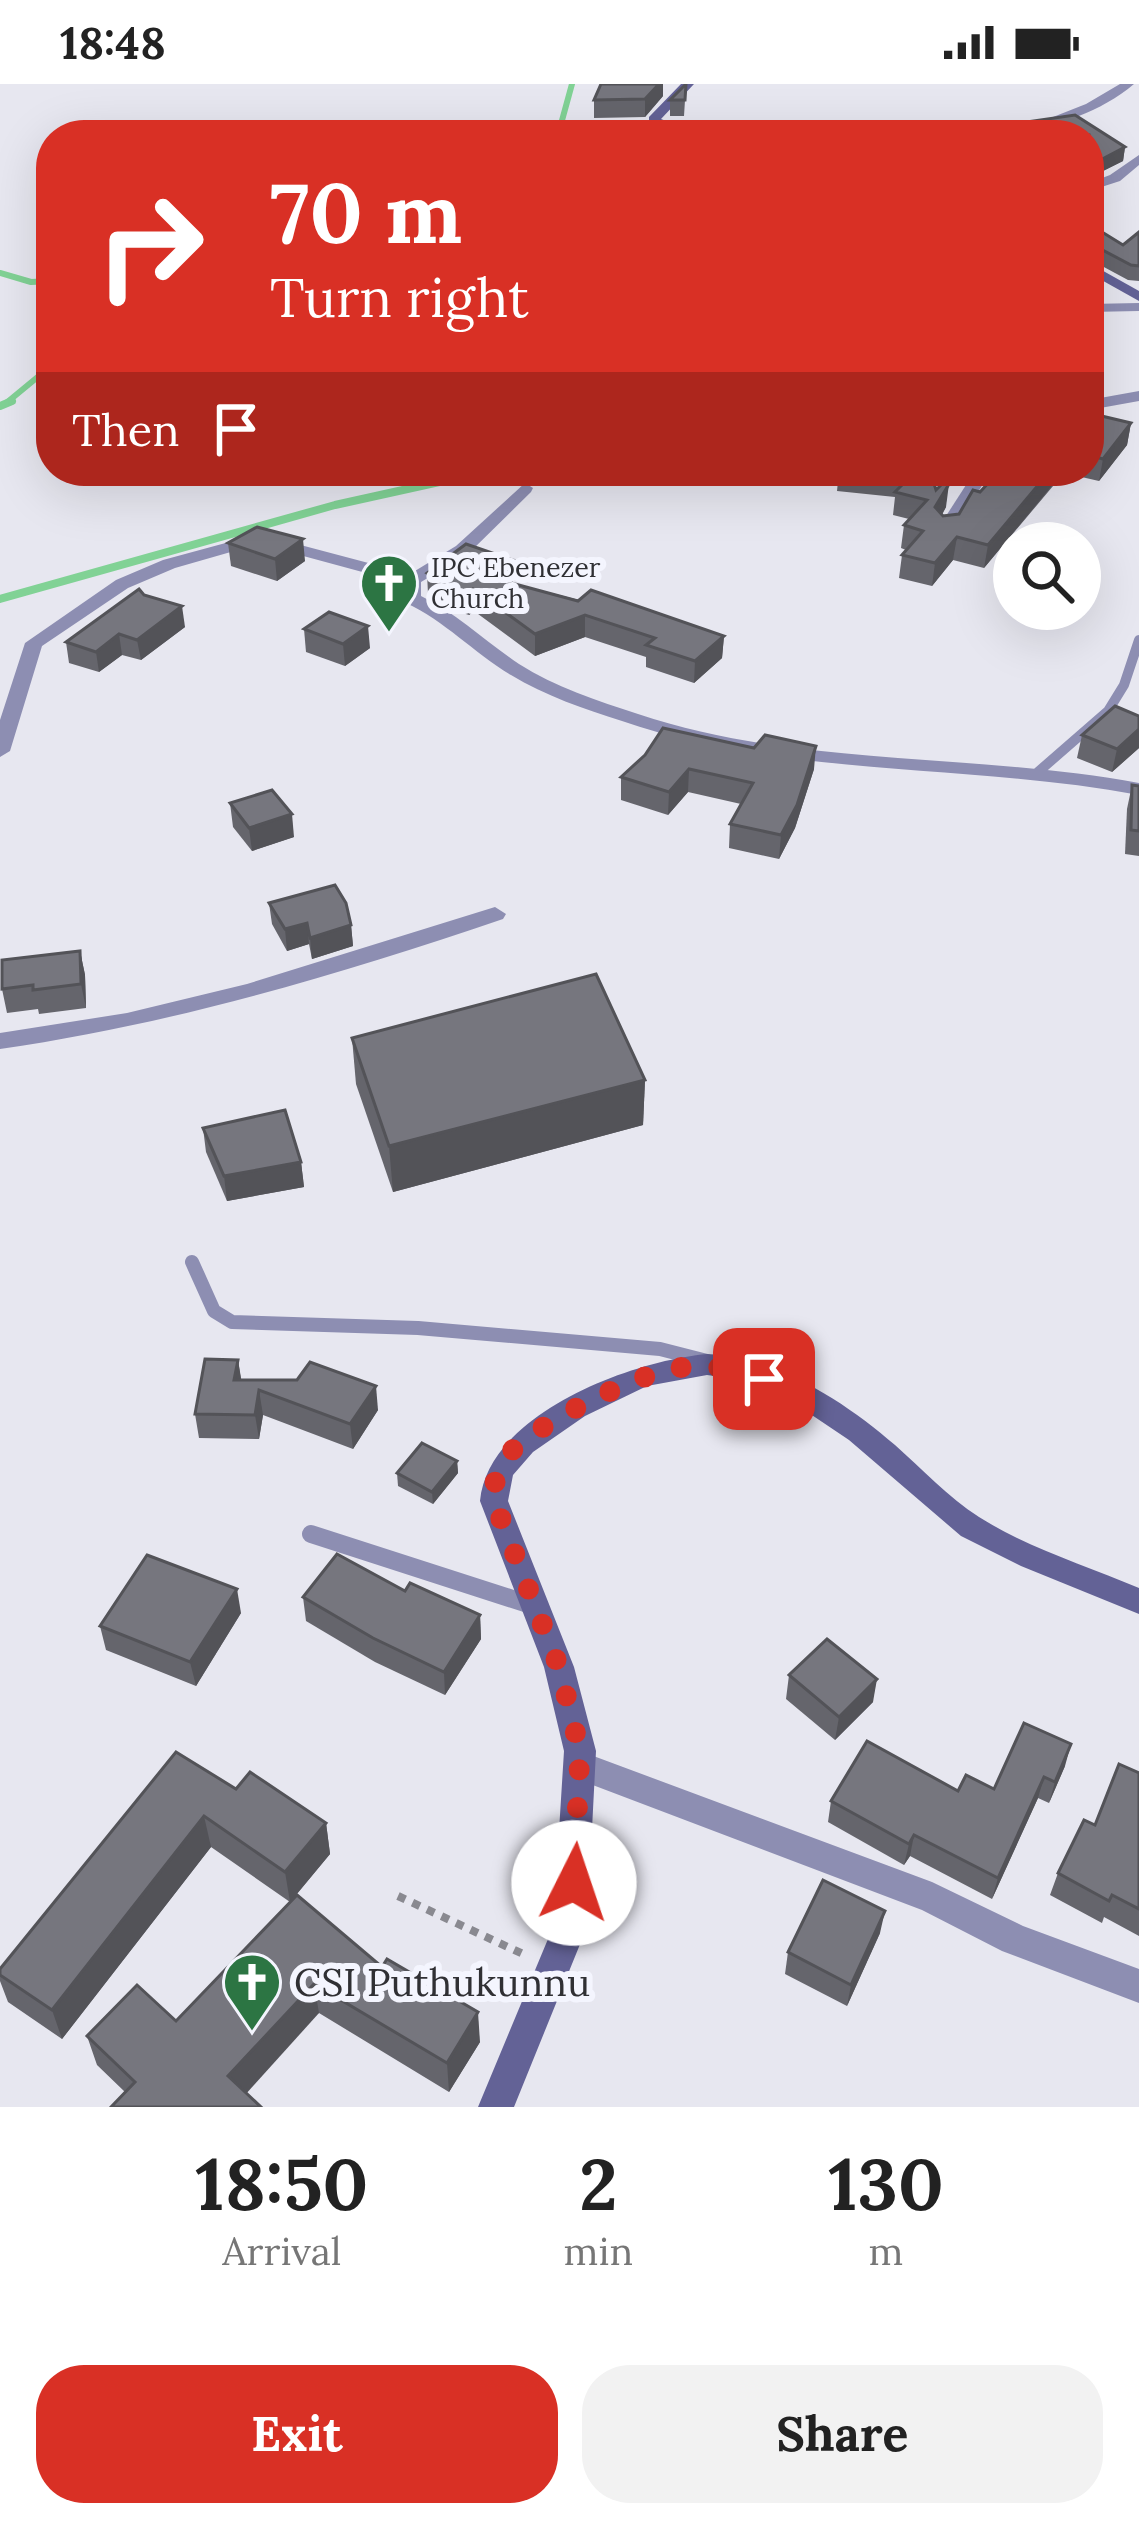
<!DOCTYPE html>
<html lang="en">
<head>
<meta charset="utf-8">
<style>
  :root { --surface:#fff; --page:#f2f2f2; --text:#222; --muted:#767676; --accent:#d93025 }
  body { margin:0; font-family:Lora,serif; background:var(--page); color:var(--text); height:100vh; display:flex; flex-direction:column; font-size:45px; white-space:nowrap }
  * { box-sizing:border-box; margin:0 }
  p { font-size:39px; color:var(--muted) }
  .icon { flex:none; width:66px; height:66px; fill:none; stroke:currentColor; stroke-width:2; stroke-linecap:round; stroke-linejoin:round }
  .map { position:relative; height:2023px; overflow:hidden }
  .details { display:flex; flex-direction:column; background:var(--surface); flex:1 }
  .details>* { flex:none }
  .guide { position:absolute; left:36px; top:36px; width:1068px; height:366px; border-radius:48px; box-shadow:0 12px 48px #0002; background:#d93025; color:#fff; overflow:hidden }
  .controls { position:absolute; left:993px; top:438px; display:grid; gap:24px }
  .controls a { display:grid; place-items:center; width:108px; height:108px; border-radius:50%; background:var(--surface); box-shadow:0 12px 48px #0002; font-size:60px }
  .pin { position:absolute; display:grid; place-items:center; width:102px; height:102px; color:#fff; margin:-51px; border-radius:24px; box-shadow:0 6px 18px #0006 }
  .me { position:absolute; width:132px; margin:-66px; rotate:4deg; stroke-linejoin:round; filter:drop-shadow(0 0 9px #0008) }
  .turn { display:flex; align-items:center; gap:42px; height:252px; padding:0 36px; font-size:54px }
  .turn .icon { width:156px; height:156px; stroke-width:2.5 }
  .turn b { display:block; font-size:84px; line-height:102px }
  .then { display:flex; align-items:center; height:114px; padding:0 36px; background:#0003; gap:24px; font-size:45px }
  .eta { display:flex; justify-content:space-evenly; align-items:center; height:204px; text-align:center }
  .eta b { font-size:72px; font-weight:700; line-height:84px }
  .button { display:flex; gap:24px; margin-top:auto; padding:24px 36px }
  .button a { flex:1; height:138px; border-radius:48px; background:var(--accent); color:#fff; font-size:48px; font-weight:700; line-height:138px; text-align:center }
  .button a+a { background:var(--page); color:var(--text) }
  .status { display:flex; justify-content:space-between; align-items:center; height:84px; padding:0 60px; background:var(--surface); direction:ltr }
  .status svg { height:33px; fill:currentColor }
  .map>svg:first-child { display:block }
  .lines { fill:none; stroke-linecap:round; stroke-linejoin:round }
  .stream-far1 { stroke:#81d295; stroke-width:6 }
  .stream { stroke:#81d295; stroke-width:8 }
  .path { stroke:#898990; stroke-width:8; stroke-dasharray:8 8; stroke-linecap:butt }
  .lane-far2 { stroke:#8d8eb2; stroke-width:10 }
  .lane-far1 { stroke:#8d8eb2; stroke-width:14 }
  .lane { stroke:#8d8eb2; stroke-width:18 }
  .street { fill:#8d8eb2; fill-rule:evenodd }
  .secondary { fill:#636296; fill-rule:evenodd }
  .wall { fill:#65656c }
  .shaded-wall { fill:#535358 }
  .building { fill:#76767e; stroke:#535358; stroke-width:3 }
  .route { stroke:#d93025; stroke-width:21; stroke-dasharray:0 37.8 }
  .labels { text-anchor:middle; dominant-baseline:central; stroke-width:12; stroke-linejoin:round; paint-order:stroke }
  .far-poi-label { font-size:27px; fill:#303034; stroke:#f4f5fe; text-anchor:start }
  .near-poi-label { font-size:39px; fill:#303034; stroke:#f4f5fe; text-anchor:start }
</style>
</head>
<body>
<div class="status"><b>18:48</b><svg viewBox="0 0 49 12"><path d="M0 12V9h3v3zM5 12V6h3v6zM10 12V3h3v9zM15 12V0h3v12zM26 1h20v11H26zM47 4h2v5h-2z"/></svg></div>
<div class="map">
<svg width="1139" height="2023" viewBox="0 0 1139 2023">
  <rect width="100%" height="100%" fill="#e7e7f0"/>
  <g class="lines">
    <!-- stream-far1 -->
    <g class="stream-far1">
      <path d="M558,51L572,0"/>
      <path d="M0,189L31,198L51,197"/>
      <path d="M5,320L51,282"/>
    </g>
    <!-- stream -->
    <g class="stream">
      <path d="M0,322L12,317"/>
      <path d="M0,515L335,421L489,387"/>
    </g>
    <!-- path -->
    <path class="path" d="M398,1812L523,1870"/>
    <!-- lane-far2 -->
    <path class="lane-far2" d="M1038,688L1108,627L1124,601L1139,556"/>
    <!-- lane-far1 -->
    <path class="lane-far1" d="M192,1178L214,1227L232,1238L418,1244L660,1265L707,1277"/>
    <!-- lane -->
    <path class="lane" d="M311,1450L531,1521"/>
    <!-- street -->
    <g class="street">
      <path d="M1120,0H1134C1086,40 1023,51 963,51L1048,35L1086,20Z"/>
      <path d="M1139,71V81L1120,97L1089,107V99L1110,91Z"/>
      <path d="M1139,219V227L1089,228V220Z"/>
      <path d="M1139,307V317L1089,326V316Z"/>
      <path d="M975,387H991L952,450H940L937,446Z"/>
      <path d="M525,399L533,404L531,408L468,470L421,498V512C458,530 486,558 519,580C555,603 598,617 638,630C800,684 973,668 1139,699V711C967,679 789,694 622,637C585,625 545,612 511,591C474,569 445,537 406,519L403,499L259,460L175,484L128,504L42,562L10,667L0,673V636L25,559L116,496L163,476L259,450L410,490L456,462Z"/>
      <path d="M495,823L506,830L503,835C338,891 173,940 0,965V949L127,929L247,900Z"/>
      <path d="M580,1667L932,1798L1023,1842L1139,1885V1919L1002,1867L922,1826L569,1692L564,1682L569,1672Z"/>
    </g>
    <!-- secondary -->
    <g class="secondary">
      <path d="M681,0H694L661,35L671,39L963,47L969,51L669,47L649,39V33Z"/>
      <path d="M1089,179L1139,207V217L1089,189Z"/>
      <path d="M707,1270C777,1274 843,1316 895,1361C922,1385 948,1413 979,1433C1028,1464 1085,1481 1139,1504V1530L1021,1482L961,1452L849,1356L788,1315L744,1296L707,1291L647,1302L585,1332L533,1368L513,1391L508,1417L574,1583L596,1667L587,1843L514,2023H478L553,1843L564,1667L544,1583L480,1417C488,1330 631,1277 707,1270Z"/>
    </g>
  </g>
  <!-- wall -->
  <g class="wall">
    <path d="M601,0H663V12L645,33L594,34V16Z"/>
    <path d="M686,0L684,32H670V16Z"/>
    <path d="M1075,31L1125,63L1123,77L1089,94V51H990L991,43Z"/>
    <path d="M1089,140L1123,161L1139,148V197L1128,196L1089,175Z"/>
    <path d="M1089,329L1131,339L1127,361L1099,397L1064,389L984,484L953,476L932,502L899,494L902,471L906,466L901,464L904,441L909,435L893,431L895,413L837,407L839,387H930L936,406L946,423L942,431L959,430L980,408L1007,398L1017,387H1089Z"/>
    <path d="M228,459L305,477L277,497L231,482Z"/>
    <path d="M427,489L513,497L511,499L724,552L722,574L694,599L646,583V573L585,553L535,572L474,527L469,531L453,526L428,510Z"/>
    <path d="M144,511L185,543L141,576L122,571L99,588L69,579L66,558Z"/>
    <path d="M304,545L370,564L345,582L306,568Z"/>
    <path d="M1139,632V664L1112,688L1077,674L1082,651Z"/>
    <path d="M754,664L814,685L795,744L779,775L729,764L730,740L741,720L688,708L668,731L621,716V693Z"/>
    <path d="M1132,701L1139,702V772L1125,770L1127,725Z"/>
    <path d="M230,719L294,753L252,767L233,743Z"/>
    <path d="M269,819L351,841L353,862L312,875L309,860L287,867L272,840Z"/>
    <path d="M80,867L85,891L86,924L39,930L38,925L7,929L2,905Z"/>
    <path d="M352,954L645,996L643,1041L393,1108L356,1000Z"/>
    <path d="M203,1044L301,1078L304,1103L227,1117L206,1068Z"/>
    <path d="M238,1276L241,1296L378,1326L353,1365L263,1331L259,1355L199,1354L195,1330Z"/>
    <path d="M457,1377L458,1389L433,1420L398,1402L397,1389Z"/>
    <path d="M405,1507L480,1531L481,1555L445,1611L375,1578L306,1537L303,1513Z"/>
    <path d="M241,1529L196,1602L106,1566L100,1542Z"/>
    <path d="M789,1591L873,1618L835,1656L786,1615Z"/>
    <path d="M1065,1682L1049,1719L1038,1714L992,1815L910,1772L904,1781L828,1738L831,1717L994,1705Z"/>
    <path d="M1139,1689V1852L1104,1833L1102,1839L1050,1811L1058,1789Z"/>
    <path d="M236,1705L326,1739L330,1770L292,1816L480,1958L449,2008L319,1929L125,2008L97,1981L87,1952L176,1937L290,1818L211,1763L62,1955L8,1918L0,1897V1885Z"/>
    <path d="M880,1849L847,1922L785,1890L788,1868Z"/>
  </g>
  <!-- shaded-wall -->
  <g class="shaded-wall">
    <path d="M659,0H663V12L645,33V15Z"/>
    <path d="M1125,63L1123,77L1089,94V82Z"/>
    <path d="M1131,339L1127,361L1099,397L1103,375Z"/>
    <path d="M1050,387H1064L984,484L988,461Z"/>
    <path d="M949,400L946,423L932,446L935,423Z"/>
    <path d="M957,453L953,476L932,502L935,479Z"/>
    <path d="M303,455L305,477L277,497L275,475Z"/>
    <path d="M513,476V497L490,515L489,493Z"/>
    <path d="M473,505L474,527L469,531L468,509Z"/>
    <path d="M182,522L185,543L141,576L137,556Z"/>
    <path d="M585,531V553L535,572V550Z"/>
    <path d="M368,542L370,564L345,582L343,560Z"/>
    <path d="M119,550L122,571L99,588L96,568Z"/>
    <path d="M724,552L722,574L694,599L695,577Z"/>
    <path d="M1139,645V664L1112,688L1117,665Z"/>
    <path d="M816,662L814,685L795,744L779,775L781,751Z"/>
    <path d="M689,685L688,708L668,731L669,708Z"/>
    <path d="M292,730L294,753L252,767L249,744Z"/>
    <path d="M307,839L309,860L287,867L285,845Z"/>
    <path d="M351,841L353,862L312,875L310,854Z"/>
    <path d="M80,867L85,891L86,924L81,900Z"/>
    <path d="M645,996L643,1041L393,1108L389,1062Z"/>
    <path d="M301,1078L304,1103L227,1117L224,1092Z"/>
    <path d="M238,1276L242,1300L234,1296Z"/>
    <path d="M376,1302L378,1326L353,1365L350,1340Z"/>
    <path d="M259,1306L263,1331L259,1355L255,1331Z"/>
    <path d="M457,1377L458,1389L433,1420L432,1408Z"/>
    <path d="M237,1505L241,1529L196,1602L190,1578Z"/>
    <path d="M480,1531L481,1555L445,1611L444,1588Z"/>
    <path d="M877,1595L873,1618L835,1656L839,1633Z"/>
    <path d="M1071,1660L1065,1682L1049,1719L1055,1698Z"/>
    <path d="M1044,1693L1038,1714L992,1815L998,1794Z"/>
    <path d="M204,1732L211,1763L62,1955L52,1926Z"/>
    <path d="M326,1739L330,1770L290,1818L285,1788Z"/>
    <path d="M914,1751L910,1772L904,1781L909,1760Z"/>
    <path d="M885,1827L880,1849L847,1922L851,1901Z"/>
    <path d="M314,1900L319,1929L236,2021L228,1992Z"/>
    <path d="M478,1928L480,1958L449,2008L447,1979Z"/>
  </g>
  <!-- building -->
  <g class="building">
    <path d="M601,0H659L645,15L594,16Z"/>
    <path d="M686,0L685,16H670Z"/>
    <path d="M1075,31L1125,63L1089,82V51H1012L991,43Z"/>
    <path d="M1089,140L1123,161L1139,148V182L1131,181L1091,160L1089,168Z"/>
    <path d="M1089,329L1131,339L1103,375L1089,371Z"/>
    <path d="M863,387H930L936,406L943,399L949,400L935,423L943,432L959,430L973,406L980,408L992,395L1007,398L1017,387H1050L988,461L957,453L935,479L902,471L923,447L904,441L927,416L895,408L911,392Z"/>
    <path d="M257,443L303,455L275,475L228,459Z"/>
    <path d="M466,460L513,476L489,493L578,517L591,506L724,552L695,577L646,561L655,554L585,531L535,550L473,505L468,509L452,504L427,489Z"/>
    <path d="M139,505L144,511L182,522L137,556L119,550L96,568L66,558Z"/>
    <path d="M329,528L368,542L343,560L304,545Z"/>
    <path d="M1115,622L1139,632V645L1117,665L1082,651Z"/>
    <path d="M663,644L754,664L765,651L816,662L797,721L781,751L730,740L753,699L689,685L669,708L621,693L645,671Z"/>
    <path d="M1132,701L1139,702V747L1131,746Z"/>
    <path d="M272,706L292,730L249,744L230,719Z"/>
    <path d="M335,801L346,819L351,841L310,854L307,839L285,845L269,819Z"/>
    <path d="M80,867L81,900L33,906V901L2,905V876Z"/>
    <path d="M596,890L645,996L389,1062L352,954Z"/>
    <path d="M285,1026L301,1078L224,1092L203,1044Z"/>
    <path d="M205,1275L238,1276L234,1296H297L310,1278L376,1302L350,1340L259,1306L255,1331L195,1330Z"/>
    <path d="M422,1359L457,1377L432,1408L397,1389Z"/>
    <path d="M337,1470L405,1507L410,1499L480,1531L444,1588L373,1554L303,1513Z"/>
    <path d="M147,1471L237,1505L190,1578L100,1542Z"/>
    <path d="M827,1555L877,1595L839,1633L789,1591Z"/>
    <path d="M1024,1639L1071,1660L1055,1698L1044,1693L998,1794L914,1751L909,1760L831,1717L867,1657L958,1707L966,1691L994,1705Z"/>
    <path d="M176,1668L236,1705L250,1688L326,1739L285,1788L204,1732L52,1926L0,1891V1885Z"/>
    <path d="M1119,1680L1139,1689V1825L1112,1811L1109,1817L1058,1789L1084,1736L1095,1741Z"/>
    <path d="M823,1796L885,1827L851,1901L788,1868Z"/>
    <path d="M297,1811L382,1883L387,1875L478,1928L447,1979L314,1900L228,1992L261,2023H111L135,1998L87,1952L137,1901L176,1937Z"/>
  </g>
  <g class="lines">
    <!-- route -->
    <path class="route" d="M574,1799L580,1667L559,1583L494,1417C494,1400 495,1387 506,1373C531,1342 632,1293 671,1285C704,1279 734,1284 764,1295"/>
  </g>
  <!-- icons -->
  <defs>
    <g id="church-pin" transform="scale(3)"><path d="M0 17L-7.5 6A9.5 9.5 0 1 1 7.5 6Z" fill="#2c7543" stroke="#f4f5fe"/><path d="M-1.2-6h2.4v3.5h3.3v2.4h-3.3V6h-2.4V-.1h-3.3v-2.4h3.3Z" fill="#fff"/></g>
  </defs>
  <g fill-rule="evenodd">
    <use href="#church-pin" x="389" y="499"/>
    <use href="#church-pin" x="252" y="1898"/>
  </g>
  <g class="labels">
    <!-- far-poi labels -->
    <g class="far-poi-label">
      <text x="431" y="483">IPC Ebenezer<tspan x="431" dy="31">Church</tspan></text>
    </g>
    <!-- near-poi labels -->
    <g class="near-poi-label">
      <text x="294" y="1898">CSI Puthukunnu</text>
    </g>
  </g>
</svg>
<div class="controls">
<a><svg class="icon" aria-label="search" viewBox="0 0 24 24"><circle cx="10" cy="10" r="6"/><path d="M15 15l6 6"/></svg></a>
</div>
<div class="pin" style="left:764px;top:1295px;background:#d93025"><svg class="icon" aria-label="arrive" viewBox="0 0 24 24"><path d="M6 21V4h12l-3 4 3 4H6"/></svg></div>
<svg class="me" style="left:574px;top:1799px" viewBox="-20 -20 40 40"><circle r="19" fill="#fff"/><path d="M0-13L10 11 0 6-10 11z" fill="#d93025"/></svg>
<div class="guide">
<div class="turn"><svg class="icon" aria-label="right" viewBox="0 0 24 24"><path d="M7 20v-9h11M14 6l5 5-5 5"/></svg><div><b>70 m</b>Turn right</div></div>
<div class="then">Then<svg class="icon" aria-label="arrive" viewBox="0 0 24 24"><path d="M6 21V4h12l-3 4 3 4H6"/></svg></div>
</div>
</div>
<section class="details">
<div class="eta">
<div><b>18:50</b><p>Arrival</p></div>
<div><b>2</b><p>min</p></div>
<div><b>130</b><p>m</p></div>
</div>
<div class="button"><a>Exit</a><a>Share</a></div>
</section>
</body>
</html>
